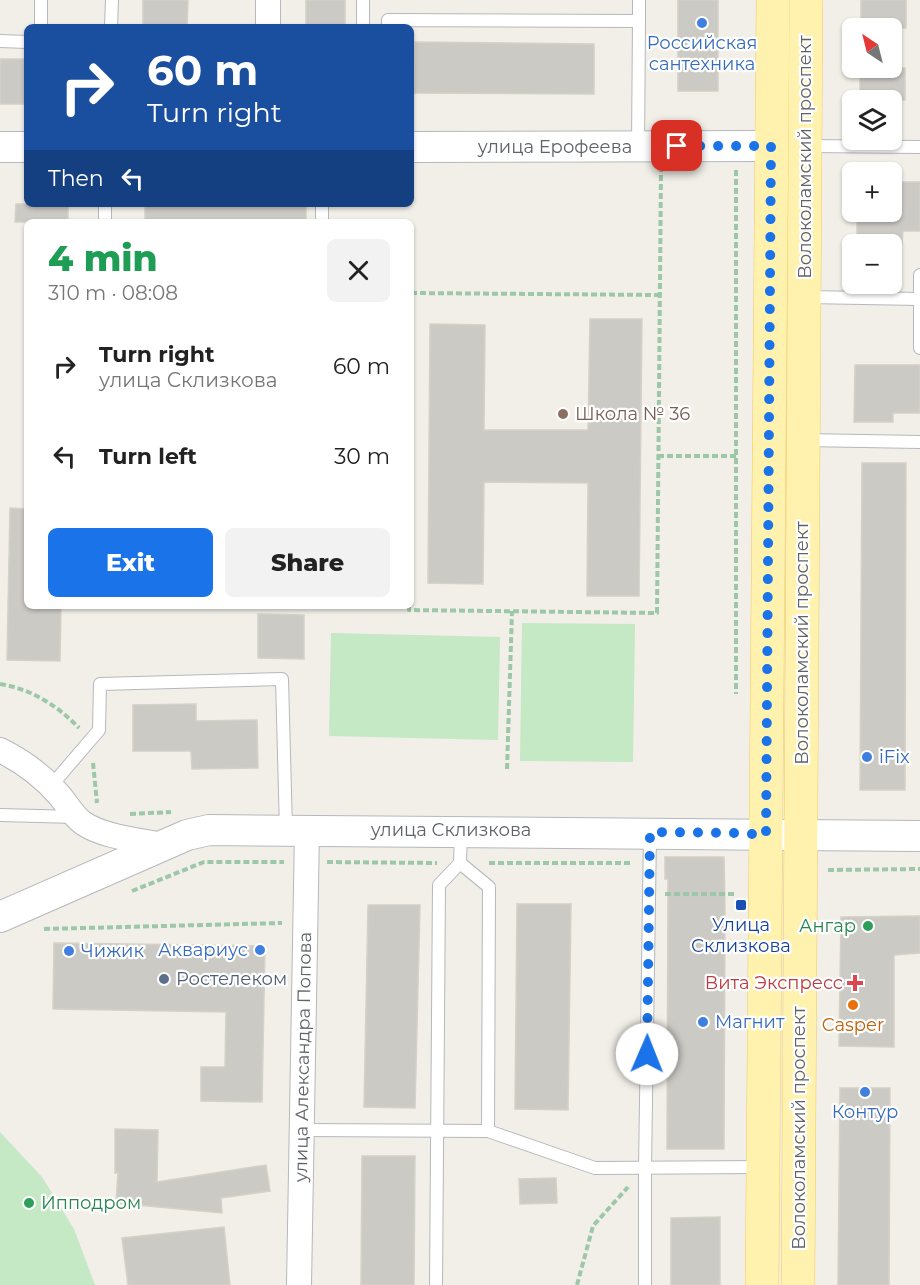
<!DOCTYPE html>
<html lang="en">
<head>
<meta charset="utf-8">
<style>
  :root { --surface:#fff; --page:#f2f2f2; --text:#222; --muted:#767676; --accent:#1a73e8 }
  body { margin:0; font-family:Montserrat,sans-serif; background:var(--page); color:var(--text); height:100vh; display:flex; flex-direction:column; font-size:22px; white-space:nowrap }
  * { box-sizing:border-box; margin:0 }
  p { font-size:20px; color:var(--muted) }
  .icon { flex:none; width:33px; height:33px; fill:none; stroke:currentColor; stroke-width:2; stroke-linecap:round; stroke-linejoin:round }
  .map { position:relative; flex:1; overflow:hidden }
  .drawer { position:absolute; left:24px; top:219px; width:390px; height:390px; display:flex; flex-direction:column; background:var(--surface); border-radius:9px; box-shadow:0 2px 4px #0004 }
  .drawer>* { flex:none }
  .top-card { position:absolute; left:24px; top:24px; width:390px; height:183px; border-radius:9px; box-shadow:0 2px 4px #0004; background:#1a4fa0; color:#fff; overflow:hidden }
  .needle { width:39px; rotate:325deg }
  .controls { position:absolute; left:842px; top:18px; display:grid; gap:12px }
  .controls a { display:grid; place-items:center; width:60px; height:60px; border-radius:9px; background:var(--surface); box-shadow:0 2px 4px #0004; font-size:30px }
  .pin { position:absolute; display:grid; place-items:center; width:51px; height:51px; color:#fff; margin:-26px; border-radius:12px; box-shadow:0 3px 9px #0006 }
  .me { position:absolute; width:66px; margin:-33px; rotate:1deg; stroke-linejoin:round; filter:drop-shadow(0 0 4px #0008) }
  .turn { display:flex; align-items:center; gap:21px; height:126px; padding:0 24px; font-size:27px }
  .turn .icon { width:78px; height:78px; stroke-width:2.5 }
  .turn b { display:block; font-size:42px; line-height:51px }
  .then { display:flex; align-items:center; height:57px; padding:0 24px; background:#0003; gap:12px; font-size:22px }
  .round { display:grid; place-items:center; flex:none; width:63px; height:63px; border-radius:9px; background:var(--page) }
  .summary { display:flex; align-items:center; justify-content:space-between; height:102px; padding:0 24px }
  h1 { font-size:36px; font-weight:800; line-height:45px; color:#1e9e55 }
  .cta { display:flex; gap:12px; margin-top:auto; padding:12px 24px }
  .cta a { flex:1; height:69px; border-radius:9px; background:var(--accent); color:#fff; font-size:24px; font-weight:800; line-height:69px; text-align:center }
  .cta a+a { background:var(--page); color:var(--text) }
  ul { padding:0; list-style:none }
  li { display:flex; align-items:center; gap:18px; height:90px; padding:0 24px }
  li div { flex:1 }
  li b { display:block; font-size:22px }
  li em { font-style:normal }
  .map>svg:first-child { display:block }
  .green { fill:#c5e8c5 }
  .building { fill:#cccac5; stroke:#d6d1c6; stroke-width:1.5 }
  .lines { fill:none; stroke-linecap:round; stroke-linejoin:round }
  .service-casing { stroke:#b5b8bc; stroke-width:14 }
  .minor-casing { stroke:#b5b8bc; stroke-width:26 }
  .tertiary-casing { stroke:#b5b8bc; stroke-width:32 }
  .primary-casing { stroke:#f2c960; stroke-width:34 }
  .path { stroke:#9cc7a9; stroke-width:4; stroke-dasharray:6 3; stroke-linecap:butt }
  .service { stroke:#fff; stroke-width:12 }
  .minor { stroke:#fff; stroke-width:24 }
  .tertiary { stroke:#fff; stroke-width:30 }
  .primary { stroke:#fff2af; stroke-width:33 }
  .route { stroke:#1a73e8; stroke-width:10; stroke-dasharray:0 18 }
  .shop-dot { fill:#3f7fe0; stroke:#fff; stroke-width:2 }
  .education-dot { fill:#8d6e63; stroke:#fff; stroke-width:2 }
  .transit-dot { fill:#1a4fb4; stroke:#fff; stroke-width:2 }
  .leisure-dot { fill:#2e9e5b; stroke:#fff; stroke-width:2 }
  .service-dot { fill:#5c6f8a; stroke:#fff; stroke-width:2 }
  .health-dot { fill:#e0444e; stroke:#fff; stroke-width:2 }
  .food-dot { fill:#e8710a; stroke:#fff; stroke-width:2 }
  .labels { text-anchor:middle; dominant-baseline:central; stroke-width:4.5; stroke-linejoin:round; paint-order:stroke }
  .shop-label { font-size:18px; fill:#366cbe; stroke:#fff; text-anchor:start }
  .street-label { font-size:18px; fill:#5f6368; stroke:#fff }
  .education-label { font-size:18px; fill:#785e54; stroke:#fff; text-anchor:start }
  .transit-label { font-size:18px; fill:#164399; stroke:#fff }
  .leisure-label { font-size:18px; fill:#27864d; stroke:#fff; text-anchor:end }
  .service-label { font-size:18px; fill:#4e5e75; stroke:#fff; text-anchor:start }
  .health-label { font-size:18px; fill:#be3a42; stroke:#fff; text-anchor:end }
  .food-label { font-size:18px; fill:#c56008; stroke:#fff }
</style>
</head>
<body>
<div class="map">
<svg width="920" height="1285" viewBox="0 0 920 1285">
  <rect width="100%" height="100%" fill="#f1efe8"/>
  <!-- green -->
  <g class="green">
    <path d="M522,623L635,624L633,762L520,761Z"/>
    <path d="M331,633L500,637L498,740L329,736Z"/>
    <path d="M0,1132L42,1177L74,1229L95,1285H0Z"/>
  </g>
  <!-- building -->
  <g class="building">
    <path d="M143,0H188L187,27H143Z"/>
    <rect x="306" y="0" width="39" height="27"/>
    <rect x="678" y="0" width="40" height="91"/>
    <rect x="861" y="0" width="45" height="28"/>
    <path d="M415,42L594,44V94L414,93Z"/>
    <rect x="0" y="59" width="27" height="45"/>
    <rect x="860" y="68" width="45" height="32"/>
    <path d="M891,182H920V231H903L902,244H857V212H891Z"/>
    <path d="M16,204H68V222H15Z"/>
    <rect x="145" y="204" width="161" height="18"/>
    <path d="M590,319H642L639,596H587L588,483L484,482L483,584L428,583L430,324L485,325L484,430H588Z"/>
    <path d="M855,365H920V413H893V422H854Z"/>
    <path d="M862,463H906L905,790H860Z"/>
    <path d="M10,508L27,509V606H61L60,661L7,660Z"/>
    <path d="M258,614L304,615V659L258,658Z"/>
    <path d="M196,704V721L257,720L258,768L192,769L191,751H133V705Z"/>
    <path d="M665,857H724L725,909L724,1149H667L668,879H665Z"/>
    <path d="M517,904H571L568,1110L515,1109Z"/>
    <path d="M368,905H420L415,1108L364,1107Z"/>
    <path d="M920,916V953L894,955V1047L839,1046L841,917Z"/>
    <path d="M54,943L265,946L262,1102L201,1101V1067H225L226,1012L53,1009Z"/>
    <path d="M840,1088H890L889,1285H838Z"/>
    <path d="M115,1129L158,1130L157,1182L266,1165L270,1191L221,1198L222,1213L116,1203L118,1173H115Z"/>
    <path d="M362,1156H415L414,1285H361Z"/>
    <path d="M556,1178L557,1203L520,1204L519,1179Z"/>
    <path d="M720,1217V1285H671V1218Z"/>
    <path d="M224,1227L230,1285H128L122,1238Z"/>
  </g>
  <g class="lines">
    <!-- service casing -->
    <g class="service-casing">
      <g id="service">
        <path d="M41,0V27"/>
        <path d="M639,21V0"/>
        <path d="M111,27L112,0"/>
        <path d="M363,27V0"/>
        <path d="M388,27V20L639,21L638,146"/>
        <path d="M0,41L27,42"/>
        <path d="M807,146L920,147"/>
        <path d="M105,222V204"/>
        <path d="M322,222V204"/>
        <path d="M920,275V348"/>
        <path d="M806,297L920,299"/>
        <path d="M804,440L920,442"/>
        <path d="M51,786L99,730L100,684L282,679L286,830"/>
        <path d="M0,815L76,817"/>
        <path d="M460,863L489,887L488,1131"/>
        <path d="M302,1130L488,1131L595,1168L762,1167"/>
        <path d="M436,1285L439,885L460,863L461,832"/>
        <path d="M645,1285V1168L650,833"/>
      </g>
    </g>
    <!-- minor casing -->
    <g class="minor-casing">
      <g id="minor">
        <path d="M268,27V0"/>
        <path d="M0,750C22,761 42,775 59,795C67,804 73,816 83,823C103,837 139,840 163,845"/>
        <path d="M299,1285L307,830"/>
      </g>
    </g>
    <!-- tertiary casing -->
    <g class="tertiary-casing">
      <g id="tertiary">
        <path d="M0,147H27"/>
        <path d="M411,147L771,146"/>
        <path d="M0,917L187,835L209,830L920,836"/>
      </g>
    </g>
    <!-- primary casing -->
    <g class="primary-casing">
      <g id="primary">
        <path d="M762,1285L773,0"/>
        <path d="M798,1285L806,0"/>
      </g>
    </g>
    <!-- path -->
    <g class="path">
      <path d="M736,170V694"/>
      <path d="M411,293L660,295"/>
      <path d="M658,456H736"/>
      <path d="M409,606V610L657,613L661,171"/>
      <path d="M0,684C31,689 57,705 79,728"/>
      <path d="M93,763L97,803"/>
      <path d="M507,769L512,611"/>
      <path d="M130,814L171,812"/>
      <path d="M327,862L437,863"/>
      <path d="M489,863H630L631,865"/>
      <path d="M828,870L920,869"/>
      <path d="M132,891L204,862H284"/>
      <path d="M665,894H736"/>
      <path d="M44,929L282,923"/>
      <path d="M577,1285L593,1226L628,1187"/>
    </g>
    <!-- service -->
    <use href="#service" class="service"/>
    <!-- minor -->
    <use href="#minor" class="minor"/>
    <!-- tertiary -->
    <use href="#tertiary" class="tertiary"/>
    <!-- primary -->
    <use href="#primary" class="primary"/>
  </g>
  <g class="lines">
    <!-- route -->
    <path class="route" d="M647,1054L650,832L736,833L766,835L771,146H677"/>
  </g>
  <!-- markers -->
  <g class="shop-dot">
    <circle cx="702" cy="23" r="6"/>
    <circle cx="867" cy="757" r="6"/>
    <circle cx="260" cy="950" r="6"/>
    <circle cx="69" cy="951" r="6"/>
    <circle cx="703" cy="1022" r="6"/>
    <circle cx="865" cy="1092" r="6"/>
  </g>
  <circle class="education-dot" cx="563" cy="414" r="6"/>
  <rect class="transit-dot" x="735" y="899" width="12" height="12" rx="3"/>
  <g class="leisure-dot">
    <circle cx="868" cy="926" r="6"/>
    <circle cx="29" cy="1203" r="6"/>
  </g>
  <circle class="service-dot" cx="164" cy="979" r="6"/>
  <path class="health-dot" d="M852 974h6v6h6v6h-6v6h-6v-6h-6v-6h6z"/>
  <circle class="food-dot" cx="853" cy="1005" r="6"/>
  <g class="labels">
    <!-- shop labels -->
    <g class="shop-label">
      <text x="702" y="43" text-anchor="middle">Российская<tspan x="702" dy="21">сантехника</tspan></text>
      <text x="879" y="757">iFix</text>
      <text x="248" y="950" text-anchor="end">Аквариус</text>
      <text x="81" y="951">Чижик</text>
      <text x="715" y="1022">Магнит</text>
      <text x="865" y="1112" text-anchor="middle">Контур</text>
    </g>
    <!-- street labels -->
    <g class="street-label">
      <text x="555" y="147">улица Ерофеева</text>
      <text transform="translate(805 157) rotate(-90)">Волоколамский проспект</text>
      <text transform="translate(802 643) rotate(-90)">Волоколамский проспект</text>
      <text x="451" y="830">улица Склизкова</text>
      <text transform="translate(303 1057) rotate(-89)">улица Александра Попова</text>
      <text transform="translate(799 1128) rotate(-90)">Волоколамский проспект</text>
    </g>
    <!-- education labels -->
    <g class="education-label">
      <text x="575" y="414">Школа № 36</text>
    </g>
    <!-- transit labels -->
    <g class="transit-label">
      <text x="741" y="925">Улица<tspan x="741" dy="21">Склизкова</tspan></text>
    </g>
    <!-- leisure labels -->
    <g class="leisure-label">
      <text x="856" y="926">Ангар</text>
      <text x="41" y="1203" text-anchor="start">Ипподром</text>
    </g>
    <!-- service labels -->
    <g class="service-label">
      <text x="176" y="979">Ростелеком</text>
    </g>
    <!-- health labels -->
    <g class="health-label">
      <text x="843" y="983">Вита Экспресс</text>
    </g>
    <!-- food labels -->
    <g class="food-label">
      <text x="853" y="1025">Casper</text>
    </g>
  </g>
</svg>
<div class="controls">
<a><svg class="needle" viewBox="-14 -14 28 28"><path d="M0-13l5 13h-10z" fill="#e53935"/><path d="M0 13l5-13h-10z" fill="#767676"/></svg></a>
<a><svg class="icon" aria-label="layers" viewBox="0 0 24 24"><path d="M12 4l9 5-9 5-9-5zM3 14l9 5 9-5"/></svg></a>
<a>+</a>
<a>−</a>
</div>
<div class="pin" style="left:677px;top:146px;background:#d93025"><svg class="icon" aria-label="arrive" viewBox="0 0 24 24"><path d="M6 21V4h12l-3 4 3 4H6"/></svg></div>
<svg class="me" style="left:647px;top:1054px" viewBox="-20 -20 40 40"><circle r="19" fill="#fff"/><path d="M0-13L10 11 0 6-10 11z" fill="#1a73e8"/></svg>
<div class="top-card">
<div class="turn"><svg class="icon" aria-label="right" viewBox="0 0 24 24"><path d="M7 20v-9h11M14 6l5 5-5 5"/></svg><div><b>60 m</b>Turn right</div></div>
<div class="then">Then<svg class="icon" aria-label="left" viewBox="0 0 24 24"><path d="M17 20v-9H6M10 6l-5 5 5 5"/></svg></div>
</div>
<section class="drawer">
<div class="summary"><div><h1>4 min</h1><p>310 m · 08:08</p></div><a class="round"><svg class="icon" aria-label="close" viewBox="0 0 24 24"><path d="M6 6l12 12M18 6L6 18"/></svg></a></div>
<ul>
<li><svg class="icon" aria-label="right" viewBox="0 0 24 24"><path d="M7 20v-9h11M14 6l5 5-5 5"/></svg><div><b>Turn right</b><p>улица Склизкова</p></div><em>60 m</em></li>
<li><svg class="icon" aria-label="left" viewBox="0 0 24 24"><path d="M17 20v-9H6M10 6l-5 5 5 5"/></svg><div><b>Turn left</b></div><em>30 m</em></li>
</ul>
<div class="cta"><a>Exit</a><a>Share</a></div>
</section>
</div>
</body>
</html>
